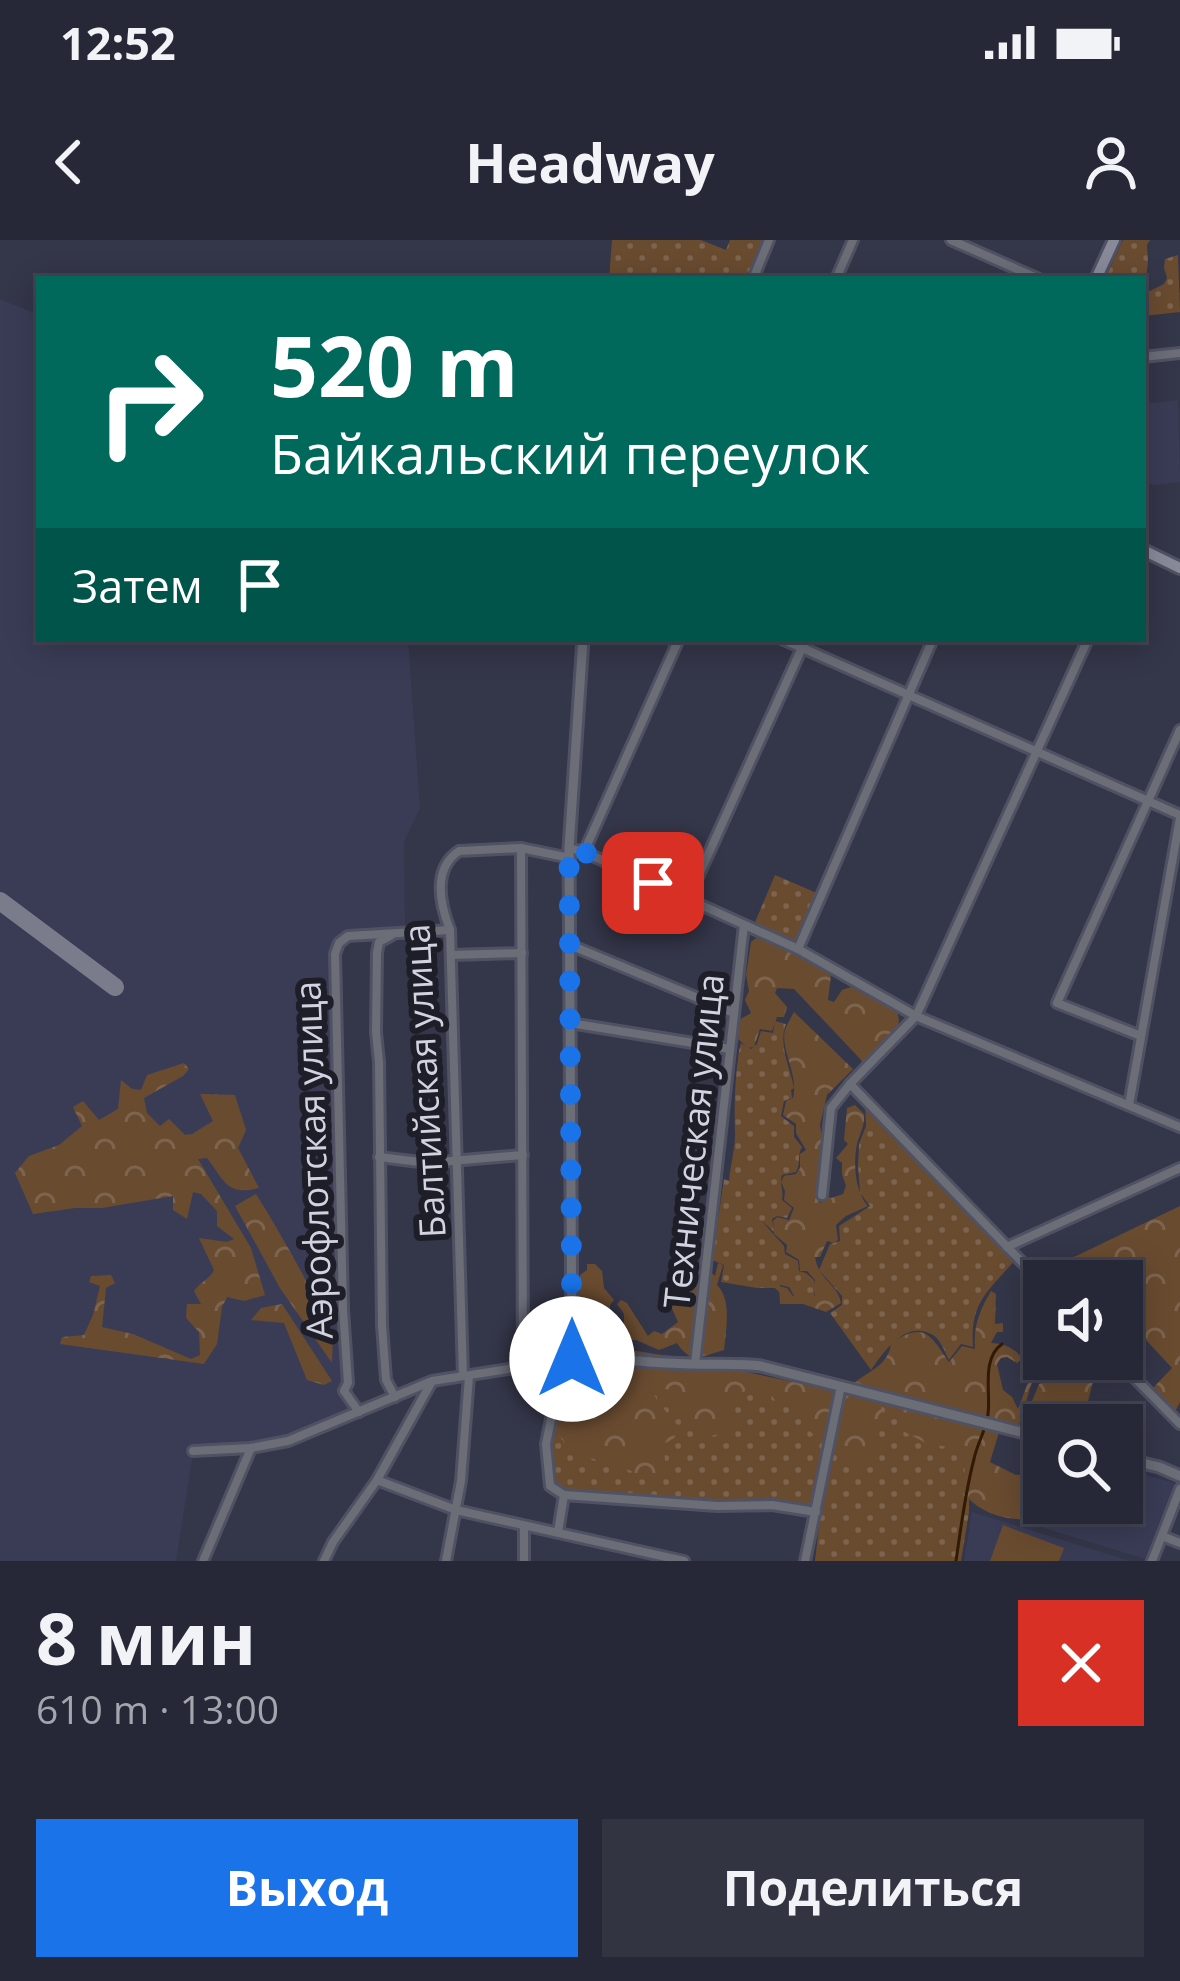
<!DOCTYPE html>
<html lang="ru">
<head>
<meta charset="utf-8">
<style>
  :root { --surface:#272837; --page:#333442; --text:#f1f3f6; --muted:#a4a6ad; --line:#434452; --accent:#1a73e8 }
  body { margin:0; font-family:"Open Sans",sans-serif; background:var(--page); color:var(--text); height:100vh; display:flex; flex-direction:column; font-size:45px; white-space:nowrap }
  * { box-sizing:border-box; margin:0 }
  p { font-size:39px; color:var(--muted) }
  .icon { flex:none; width:66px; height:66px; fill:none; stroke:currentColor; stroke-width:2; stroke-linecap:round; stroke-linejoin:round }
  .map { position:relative; height:1321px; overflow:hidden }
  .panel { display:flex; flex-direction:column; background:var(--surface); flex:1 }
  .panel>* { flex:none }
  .guide { position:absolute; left:36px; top:36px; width:1110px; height:366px; border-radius:0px; box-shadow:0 6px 30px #0003,0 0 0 3px var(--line); background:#00695c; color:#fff; overflow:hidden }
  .fabs { position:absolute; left:1023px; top:1020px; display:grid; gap:24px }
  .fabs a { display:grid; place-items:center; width:120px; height:120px; border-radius:0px; background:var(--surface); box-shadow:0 6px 30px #0003,0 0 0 3px var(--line); font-size:60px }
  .pin { position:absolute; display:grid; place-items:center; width:102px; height:102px; color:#fff; margin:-51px; border-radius:24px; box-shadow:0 6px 18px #0006 }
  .me { position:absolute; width:132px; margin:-66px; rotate:0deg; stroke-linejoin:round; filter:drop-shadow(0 0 9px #0008) }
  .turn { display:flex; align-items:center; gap:42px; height:252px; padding:0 36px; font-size:54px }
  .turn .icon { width:156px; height:156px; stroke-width:2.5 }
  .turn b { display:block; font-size:84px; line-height:102px }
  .then { display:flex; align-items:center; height:114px; padding:0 36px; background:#0003; gap:24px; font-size:45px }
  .round { display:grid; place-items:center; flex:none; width:126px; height:126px; border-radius:0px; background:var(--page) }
  .headline { display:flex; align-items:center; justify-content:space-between; height:204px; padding:0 36px }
  h1 { font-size:72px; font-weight:700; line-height:90px }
  .action { display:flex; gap:24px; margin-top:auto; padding:24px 36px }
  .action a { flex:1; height:138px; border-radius:0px; background:var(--accent); color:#fff; font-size:48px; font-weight:700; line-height:138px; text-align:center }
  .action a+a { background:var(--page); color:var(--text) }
  .status { display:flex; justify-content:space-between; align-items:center; height:84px; padding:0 60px; background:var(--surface); direction:ltr }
  .status svg { height:33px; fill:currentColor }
  header { display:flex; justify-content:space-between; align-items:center; height:156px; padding:0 36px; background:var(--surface); font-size:54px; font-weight:700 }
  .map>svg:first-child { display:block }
  .built { fill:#3a3c56 }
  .grass { fill:url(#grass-dots) }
  .forest { fill:url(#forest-crowns) }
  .pitch { fill:#694b30 }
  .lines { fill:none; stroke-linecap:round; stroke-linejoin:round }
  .stream { stroke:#311b05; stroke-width:3 }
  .taxiway { stroke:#7a7c8c; stroke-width:18 }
  .minor-casing { stroke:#505264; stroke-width:14 }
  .tertiary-casing { stroke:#505264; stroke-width:15 }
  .secondary-casing { stroke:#505264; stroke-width:16 }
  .minor { stroke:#6b6d77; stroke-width:8 }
  .tertiary { stroke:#6b6d77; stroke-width:9 }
  .secondary { stroke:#888a9a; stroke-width:10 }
  .route { stroke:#1a73e8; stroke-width:21; stroke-dasharray:0 37.8 }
  .labels { text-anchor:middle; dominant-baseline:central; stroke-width:12; stroke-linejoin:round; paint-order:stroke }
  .street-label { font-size:36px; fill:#d1d3e0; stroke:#1d1e27 }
</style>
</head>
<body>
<div class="status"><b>12:52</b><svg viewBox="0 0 49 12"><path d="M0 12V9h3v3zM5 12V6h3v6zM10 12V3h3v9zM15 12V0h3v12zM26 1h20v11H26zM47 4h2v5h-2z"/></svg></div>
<header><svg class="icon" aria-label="back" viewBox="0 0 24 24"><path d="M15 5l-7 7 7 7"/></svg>Headway<svg class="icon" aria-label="person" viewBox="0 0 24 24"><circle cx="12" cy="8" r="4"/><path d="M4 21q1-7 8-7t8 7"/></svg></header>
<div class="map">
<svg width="1180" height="1321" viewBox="0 0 1180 1321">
  <defs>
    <pattern id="grass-dots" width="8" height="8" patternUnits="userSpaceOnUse" patternTransform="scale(3)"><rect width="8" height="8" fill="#694b30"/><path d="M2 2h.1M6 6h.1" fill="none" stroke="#7d644e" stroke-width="1.8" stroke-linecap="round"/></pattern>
    <pattern id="forest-crowns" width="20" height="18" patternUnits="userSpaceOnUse" patternTransform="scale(3)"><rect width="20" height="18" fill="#694b30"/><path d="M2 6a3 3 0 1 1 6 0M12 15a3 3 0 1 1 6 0" fill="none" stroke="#7d644e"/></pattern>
  </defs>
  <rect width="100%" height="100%" fill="#343649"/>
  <!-- built -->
  <g class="built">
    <path d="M0,59L39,75V399H408L420,568L404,602L405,688L355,692L335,704L345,1139L342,1152L351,1171L288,1198L194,1207L176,1321H0Z"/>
    <path d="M1178,160L1180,242L1153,245L1143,240V164Z"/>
    <path d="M1122,1229L1175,1243L1145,1319L1044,1288L1051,1263H1122Z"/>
    <path d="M972,1272L1130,1321H964Z"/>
  </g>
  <!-- grass -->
  <g class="grass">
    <path d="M612,0H701L726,10L730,0H765L749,39H609Z"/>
    <path d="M1123,0H1150L1147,5L1148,22L1145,47L1150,51L1164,44L1167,38L1164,28L1165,19L1178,15L1180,72L1143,76V39H1105Z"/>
    <path d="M775,635L819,654L796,702L753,687Z"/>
    <path d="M775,781L786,784C778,804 790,827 794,848L791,850L792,858L784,861L781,876L794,886V897L802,907C797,915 801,924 796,932L782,935C779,944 784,950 782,960L792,968L787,978L777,976L772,979L774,992L761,980L784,1006L785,1014L798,1021L799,1031L806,1033L814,1040V1056H794L789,1047L780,1045V1053L775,1048H757L721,1042L724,1025L712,1020L724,939L729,941C730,926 736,906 735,891C734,864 735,838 739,811L741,803L751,809L757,804L761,791L773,793Z"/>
    <path d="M865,864L1015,1020C988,1052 970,1061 973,1107L961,1104L949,1120C945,1113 941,1100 933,1095C906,1079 884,1111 871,1130L830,1073L842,1065V1056L819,1030L830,1004L840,1001L839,986L870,966L860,953L858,926L859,904L866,886Z"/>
    <path d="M602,1122L696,1131L731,1129L970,1181L969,1272L961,1321H815L821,1269L769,1262H720L564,1251L554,1245L550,1204L565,1124Z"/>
  </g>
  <!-- forest -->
  <g class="forest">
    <path d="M756,698L790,709L831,735L828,760L834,762L842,750L851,747L897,772C906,794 879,808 864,823L794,749L777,748L775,753L787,767L784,777H777L772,791L760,789L754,807L748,808L736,797L737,781L751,773L745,760L749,751L746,735L751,702Z"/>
    <path d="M794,772L853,829L827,855L820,885L823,902L818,955L820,963L824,961V956L831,958L843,954L846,946L842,934V923L836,918L848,904L844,900L847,868L855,865L864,874C865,886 860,893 857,904C853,924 855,951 868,966L846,976L836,985L838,1000L834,1003L827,1001L820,1017H815C819,1041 838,1044 841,1063L826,1072L803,1064H780L779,1046L787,1048L793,1056H815L813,1048L815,1040L807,1031H800L799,1020L786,1012L787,1005L774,994L773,981L777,977L789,980L794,968L784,960L785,951L781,942L784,936L796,934L800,928V914L806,910L796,893V884L783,875L786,861L793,858C799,834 780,810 785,790C787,784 791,778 794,772Z"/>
    <path d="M184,823L189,829L183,836L144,858L147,873L160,886L169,879L185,895L192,894L213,881L200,854L235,855L246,890L238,908L259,948C226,956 225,941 207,918L198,919L251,1008L265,1055L244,1061L227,1057L222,1067L217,1104L204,1124L60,1104L62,1097L84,1095L93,1075L100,1046L89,1042L91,1036L111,1035L115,1043L106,1048L102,1087L133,1094L191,1119L200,1115L199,1092L186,1078L187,1064H201L194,1051C200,1042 210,1039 214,1030L199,998L227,1002L234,999L217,986V971L201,954L193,952L187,979L173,970V956L102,968H75L33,974L15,933L29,916L59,905L82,886L73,867L83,861L99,880L118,869L121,840L132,849L141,850L147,835Z"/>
    <path d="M256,954C273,981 289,1009 304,1037C313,1056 319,1081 333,1095L332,1123L280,1048L235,966Z"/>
    <path d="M1180,966V1162L1175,1172L1153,1148L1172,1128L1122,1074V1041H1091L1070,1019Z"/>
    <path d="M718,1023L723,1025L717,1045C732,1059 726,1090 724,1110C702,1116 691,1125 677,1103L659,1110L636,1100H624V1074L617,1064L621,1060L627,1063L648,1096L654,1091L662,1094L678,1082L670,1064L677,1059L678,1048L674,1040L703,1025L715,1036Z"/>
    <path d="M587,1024H595L602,1031L604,1048L614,1060L610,1065L612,1107L668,1116V1119L604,1114L579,1101L577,1072L580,1035L587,1030Z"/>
    <path d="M991,1051L996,1054L995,1084L1003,1083V1092H997L991,1103C1002,1103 1016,1108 1022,1119L1017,1123L1007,1117L1001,1118L997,1124L1003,1150L1012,1157L1018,1169L1029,1140L1032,1142L1018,1188L857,1147L854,1143C869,1131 889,1125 891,1103C925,1080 931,1096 949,1122L962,1106L975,1109C973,1086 980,1070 991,1051Z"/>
    <path d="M282,1064L332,1141L324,1145L307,1140L284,1083L251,1080L261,1068Z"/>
    <path d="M1050,1119H1102L1097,1126L1084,1177L1065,1181V1185H1044V1195L1042,1190L1022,1186L1039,1144L1049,1140Z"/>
    <path d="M602,1122L640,1126L646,1134L655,1127L696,1131L731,1129L833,1150V1172L825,1204L806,1188L800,1175L787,1162L775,1161L769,1150L747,1149L729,1168L739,1178L733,1191L701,1198L667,1149L650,1147L658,1162L680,1188L673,1200L662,1204C667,1227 669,1231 647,1243C627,1223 614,1227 591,1218C584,1216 579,1212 572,1212L553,1188L565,1124Z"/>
    <path d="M853,1155L878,1161L883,1173L879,1183L873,1186L871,1190L877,1207L860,1232C848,1232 837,1218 832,1208L838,1181L839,1162Z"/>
    <path d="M909,1167L1000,1189L990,1222L1016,1235L1035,1233L1038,1241L1044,1242V1263H1061L1057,1279C1020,1280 987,1283 962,1251C968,1233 965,1225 956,1209L924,1202L899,1189Z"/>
  </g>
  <!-- pitch -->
  <path class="pitch" d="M1003,1285L1064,1308L1059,1321H990Z"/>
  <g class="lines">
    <!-- stream -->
    <path class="stream" d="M956,1321C961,1287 965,1253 974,1219C977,1204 986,1190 988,1174C991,1152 981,1119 1002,1104"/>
    <!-- taxiway -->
    <path class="taxiway" d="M0,661L115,747"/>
    <!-- minor casing -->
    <g class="minor-casing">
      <g id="minor">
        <path d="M951,0L1039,39"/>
        <path d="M753,39L769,0"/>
        <path d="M836,39L853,0"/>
        <path d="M1143,117L1180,113"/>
        <path d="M782,399L1180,575"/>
        <path d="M521,608L523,1126"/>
        <path d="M569,608L584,612L798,709L916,776L1180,887"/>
        <path d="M584,612L679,399"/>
        <path d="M688,659L806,399"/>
        <path d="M392,695L379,702L377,713L376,792L379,822L382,1085L386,1140L395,1157"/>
        <path d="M570,705L734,773"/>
        <path d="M798,709L933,399"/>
        <path d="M451,715L522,713"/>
        <path d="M570,783L730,809"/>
        <path d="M1141,796L1057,763L1180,490"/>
        <path d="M850,844L1044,1045"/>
        <path d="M1129,865L1180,578"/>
        <path d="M379,917L428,923L523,915"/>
        <path d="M822,955L831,868L850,844L916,776L1088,399"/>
        <path d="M1007,1007L1180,928"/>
        <path d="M1116,1119L1180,1184"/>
        <path d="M563,1120L546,1204L550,1246L564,1255"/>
        <path d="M695,1124L744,685"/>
        <path d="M463,1136L450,690C440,664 432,629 459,611L521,608L570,618"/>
        <path d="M359,1172L344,1151L348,1143L343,1069L335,714L339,703L348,696L450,690"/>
        <path d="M193,1211L251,1208L288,1201L432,1141L572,1119"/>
        <path d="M377,1240L456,1270L684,1321"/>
        <path d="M564,1255L717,1266L772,1265L816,1272"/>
        <path d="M524,1287V1321"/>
        <path d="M558,1292L564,1255"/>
        <path d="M1162,1296L1180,1303"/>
        <path d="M203,1321L251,1208"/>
        <path d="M324,1321L333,1302L377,1240L431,1143"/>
        <path d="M446,1321L461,1241L469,1136"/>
        <path d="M805,1321L841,1146"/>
        <path d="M1152,1321L1180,1249"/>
      </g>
    </g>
    <!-- tertiary casing -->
    <g class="tertiary-casing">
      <g id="tertiary">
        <path d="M583,399L569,608L572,1119C613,1117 654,1124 695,1124C717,1125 739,1123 761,1126L1044,1198"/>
        <path d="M1122,1218L1159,1227L1180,1236"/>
      </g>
    </g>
    <!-- secondary casing -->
    <g class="secondary-casing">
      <g id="secondary">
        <path d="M1096,39L1114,0"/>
        <path d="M1143,310L1180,328"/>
      </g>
    </g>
    <!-- minor -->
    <use href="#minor" class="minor"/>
    <!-- tertiary -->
    <use href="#tertiary" class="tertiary"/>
    <!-- secondary -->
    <use href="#secondary" class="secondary"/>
  </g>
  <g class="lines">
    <!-- route -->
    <path class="route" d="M572,1119L569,608L584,612L653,643"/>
  </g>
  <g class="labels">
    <!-- street labels -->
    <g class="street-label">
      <text transform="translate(424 841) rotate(-93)">Балтийская улица</text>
      <text transform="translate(693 901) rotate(-84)">Техническая улица</text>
      <text transform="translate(313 920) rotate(-92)">Аэрофлотская улица</text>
    </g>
  </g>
</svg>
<div class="fabs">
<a><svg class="icon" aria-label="sound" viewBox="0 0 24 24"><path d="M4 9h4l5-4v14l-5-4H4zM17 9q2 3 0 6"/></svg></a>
<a><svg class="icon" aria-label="search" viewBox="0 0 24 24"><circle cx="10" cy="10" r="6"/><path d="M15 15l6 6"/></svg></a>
</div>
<div class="pin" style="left:653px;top:643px;background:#d93025"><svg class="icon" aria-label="arrive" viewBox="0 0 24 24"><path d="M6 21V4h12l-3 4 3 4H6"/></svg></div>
<svg class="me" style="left:572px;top:1119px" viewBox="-20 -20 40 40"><circle r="19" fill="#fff"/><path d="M0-13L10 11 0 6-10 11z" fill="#1a73e8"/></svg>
<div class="guide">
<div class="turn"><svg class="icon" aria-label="right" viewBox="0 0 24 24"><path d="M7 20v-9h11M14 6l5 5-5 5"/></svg><div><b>520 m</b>Байкальский переулок</div></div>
<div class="then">Затем<svg class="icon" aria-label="arrive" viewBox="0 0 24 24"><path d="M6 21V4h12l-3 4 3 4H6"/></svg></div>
</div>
</div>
<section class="panel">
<div class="headline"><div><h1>8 мин</h1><p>610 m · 13:00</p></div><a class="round" style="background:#d93025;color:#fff"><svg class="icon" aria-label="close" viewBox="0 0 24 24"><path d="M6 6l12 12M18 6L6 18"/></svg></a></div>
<div class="action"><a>Выход</a><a>Поделиться</a></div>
</section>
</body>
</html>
